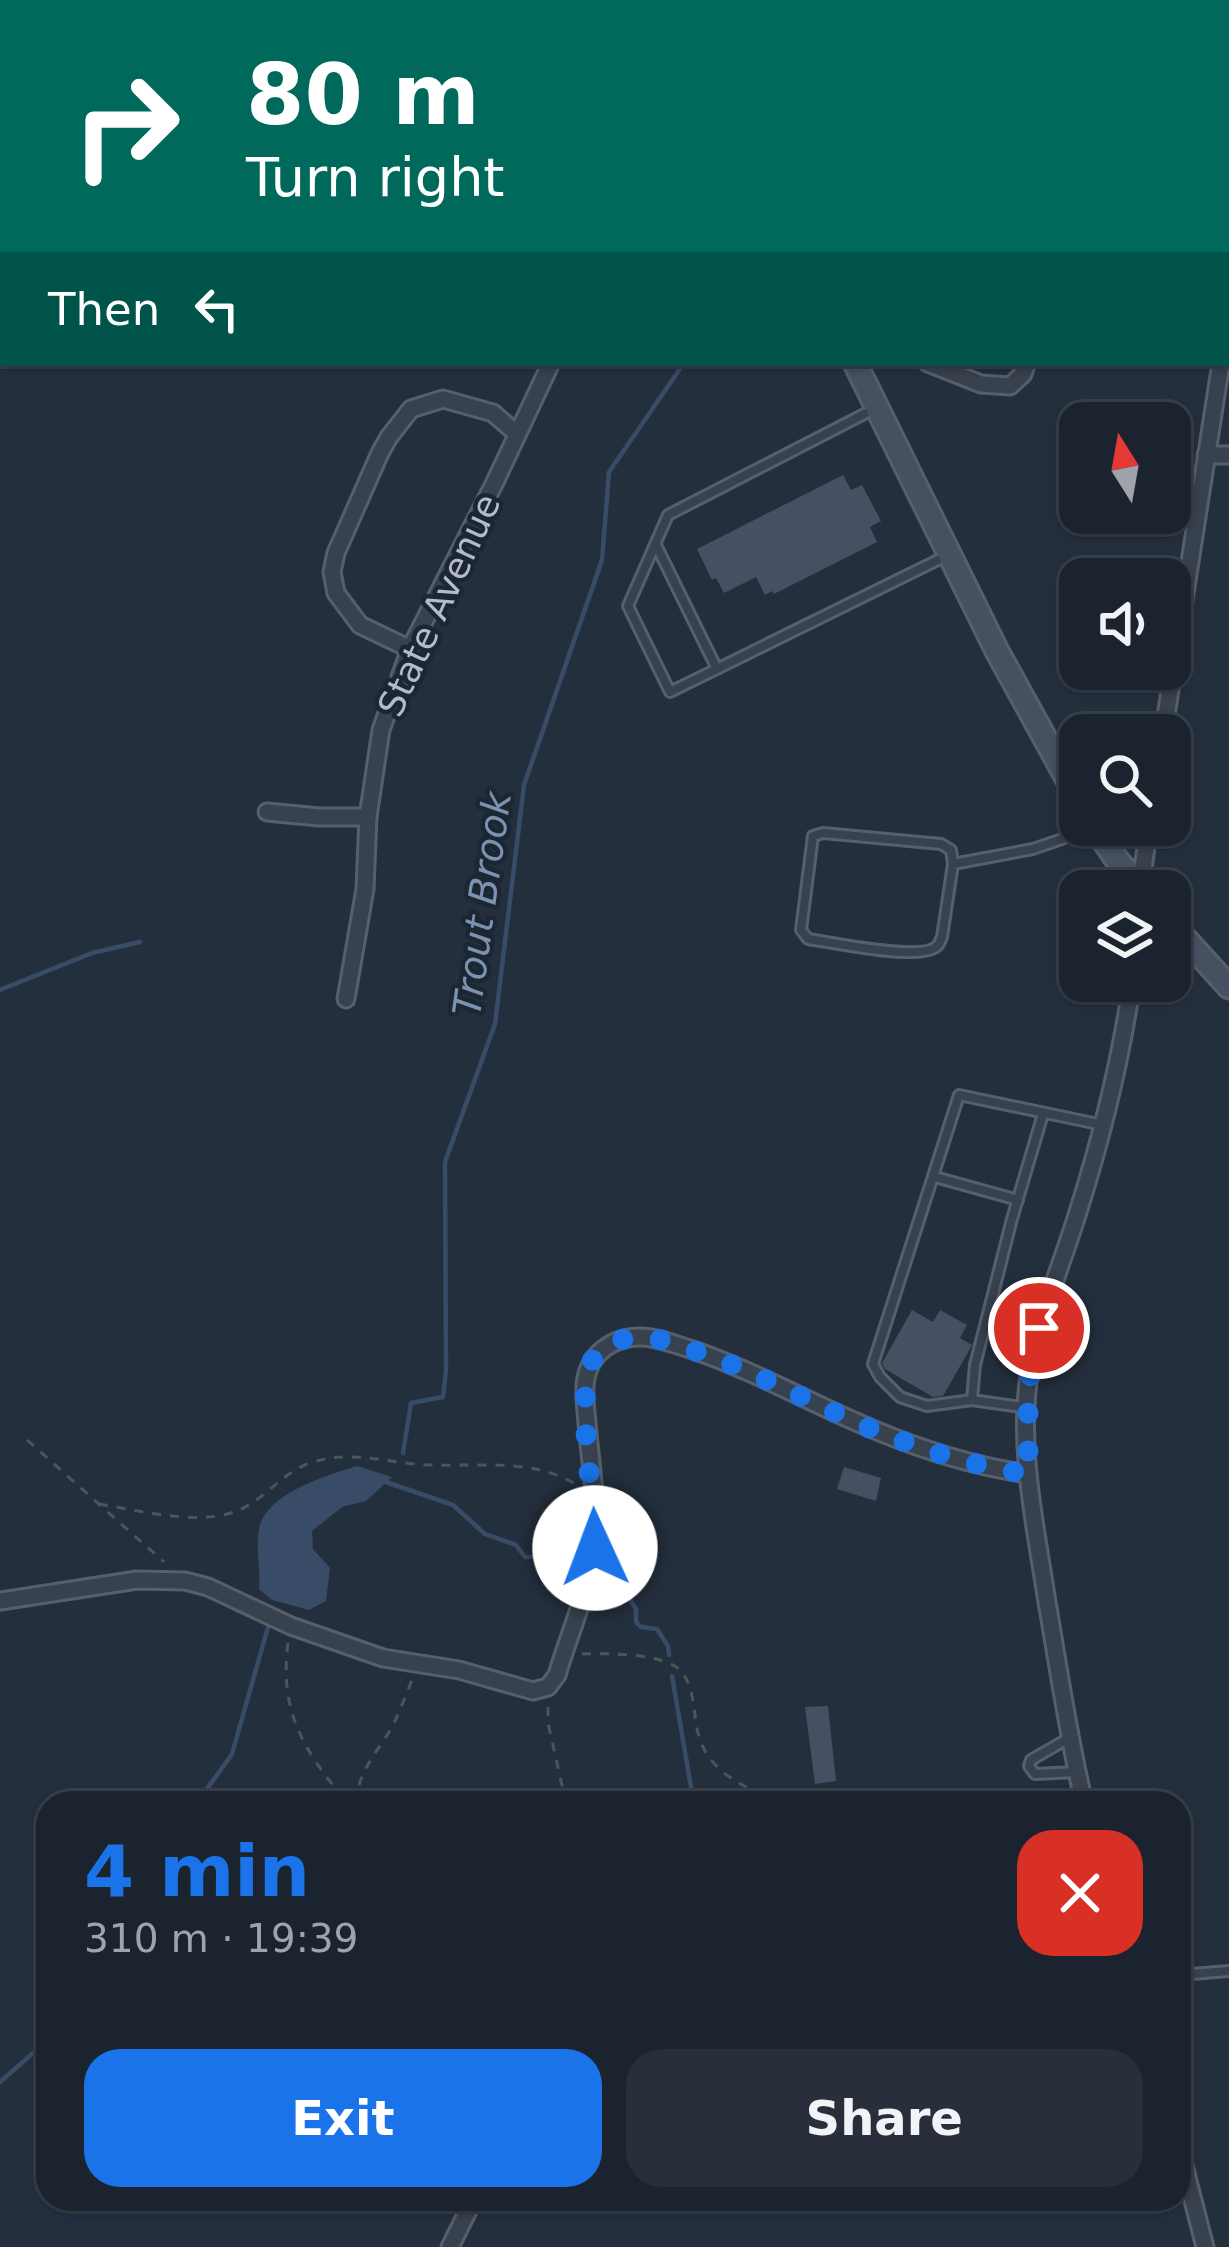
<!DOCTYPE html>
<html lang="en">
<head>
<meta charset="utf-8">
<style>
  :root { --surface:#1b232e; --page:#282f3a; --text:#f1f3f6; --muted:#a0a4aa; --line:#39404a; --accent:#1a73e8 }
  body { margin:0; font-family:"DejaVu Sans",sans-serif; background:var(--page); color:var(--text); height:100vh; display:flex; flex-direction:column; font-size:45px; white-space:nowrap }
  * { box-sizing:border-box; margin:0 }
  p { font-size:39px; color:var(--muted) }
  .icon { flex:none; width:66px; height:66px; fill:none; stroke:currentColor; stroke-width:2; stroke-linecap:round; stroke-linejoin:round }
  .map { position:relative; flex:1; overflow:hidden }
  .drawer { position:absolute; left:36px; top:1791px; width:1155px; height:420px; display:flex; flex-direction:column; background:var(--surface); border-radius:36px; box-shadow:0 3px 9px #0004,0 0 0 3px var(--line) }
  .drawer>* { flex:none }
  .guide { position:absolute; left:0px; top:0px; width:1230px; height:366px; box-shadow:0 3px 9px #0004,0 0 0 3px var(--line); background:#00695c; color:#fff; overflow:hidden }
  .needle { width:78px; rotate:349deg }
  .fabs { position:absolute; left:1059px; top:402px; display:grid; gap:24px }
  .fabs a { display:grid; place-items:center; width:132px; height:132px; border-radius:24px; background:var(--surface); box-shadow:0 3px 9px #0004,0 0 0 3px var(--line); font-size:60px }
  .pin { position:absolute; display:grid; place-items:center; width:102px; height:102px; color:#fff; margin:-51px; border:6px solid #fff; border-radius:50%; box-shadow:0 3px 12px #0007 }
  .me { position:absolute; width:132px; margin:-66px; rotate:358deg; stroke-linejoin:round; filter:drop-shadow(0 0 9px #0008) }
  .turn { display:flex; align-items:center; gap:42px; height:252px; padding:0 48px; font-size:54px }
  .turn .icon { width:156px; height:156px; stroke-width:2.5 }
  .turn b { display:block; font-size:84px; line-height:102px }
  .then { display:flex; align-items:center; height:114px; padding:0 48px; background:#0003; gap:24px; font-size:45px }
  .round { display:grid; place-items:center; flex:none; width:126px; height:126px; border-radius:36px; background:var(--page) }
  .headline { display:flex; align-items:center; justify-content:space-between; height:204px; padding:0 48px }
  h1 { font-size:72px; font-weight:800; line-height:90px; color:var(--accent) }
  .cta { display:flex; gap:24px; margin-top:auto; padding:24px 48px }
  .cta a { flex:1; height:138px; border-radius:36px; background:var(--accent); color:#fff; font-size:48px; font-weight:800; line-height:138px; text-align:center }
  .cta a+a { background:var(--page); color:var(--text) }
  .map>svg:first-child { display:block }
  .water { fill:#394c67 }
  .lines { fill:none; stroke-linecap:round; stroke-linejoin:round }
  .stream { stroke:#394c67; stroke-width:4.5 }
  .building { fill:#455162 }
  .lane-casing { stroke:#565f6c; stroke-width:14 }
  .street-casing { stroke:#565f6c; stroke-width:21 }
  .secondary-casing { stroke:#565f6c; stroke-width:27 }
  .path { stroke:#44595c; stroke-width:3; stroke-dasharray:9 9; stroke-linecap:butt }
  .lane { stroke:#38414e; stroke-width:8 }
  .street { stroke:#38414e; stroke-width:15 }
  .secondary { stroke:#465061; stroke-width:21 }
  .route { stroke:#1a73e8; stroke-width:21; stroke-dasharray:0 37.8 }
  .labels { text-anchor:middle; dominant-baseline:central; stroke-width:9; stroke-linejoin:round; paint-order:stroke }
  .street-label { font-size:36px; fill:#b4bcc9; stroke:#1d2633 }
  .water-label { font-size:39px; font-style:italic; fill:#7c92b1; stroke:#1d2633 }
</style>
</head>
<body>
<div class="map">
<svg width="1229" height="2247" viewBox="0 0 1229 2247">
  <rect width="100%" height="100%" fill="#242f3e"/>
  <!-- water -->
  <path class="water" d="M357,1466L392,1477L366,1501L342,1507L312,1531L313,1549L330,1568L326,1601L309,1610L272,1600L259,1589C261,1569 254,1541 261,1522C274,1491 328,1475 357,1466Z"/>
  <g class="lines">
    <!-- stream -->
    <g class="stream">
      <path d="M790,3V0"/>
      <path d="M0,990L92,953L140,942"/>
      <path d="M403,1453L411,1403L443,1397L446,1370L445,1162L495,1024L524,785L602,560L609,472L684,363"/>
      <path d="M386,1482L453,1505L485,1534L516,1545L525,1557H547L575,1575"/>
      <path d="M595,1582L620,1584L636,1609V1622L641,1627L657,1629L668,1646L669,1655"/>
      <path d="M672,1676L691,1787L688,1803"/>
      <path d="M197,1803L232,1754L268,1627"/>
      <path d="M0,2082L41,2046L48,2034"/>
    </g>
  </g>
  <!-- building -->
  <g class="building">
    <path d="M843,475L851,490L862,485L881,521L870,527L877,542L774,594L772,591L765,595L756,577L724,593L716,578L712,580L697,549Z"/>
    <path d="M912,1310L933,1322L940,1310L967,1325L960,1338L972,1345L971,1347L943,1396L933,1397L885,1369L882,1363Z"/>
    <path d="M844,1467L881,1478L876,1501L837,1489Z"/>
    <path d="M828,1706L836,1781L815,1784L805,1707Z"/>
  </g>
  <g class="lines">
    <!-- lane casing -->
    <g class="lane-casing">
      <g id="lane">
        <path d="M318,3L322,0"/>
        <path d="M874,409L668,515L628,606L670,692L946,556"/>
        <path d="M656,545L717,669"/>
        <path d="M953,864L942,937C940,940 940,944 937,946C922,962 831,942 808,939L801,930L813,836L823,833L941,844L951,850L953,864L1033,849L1094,828"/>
        <path d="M935,1177L1018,1200"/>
        <path d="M972,1400L975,1365L1012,1219L1043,1114"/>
        <path d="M1028,1408L972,1400L927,1406L900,1397L880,1377L873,1364L959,1095L1103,1125"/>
        <path d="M1069,1738L1031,1760L1029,1766L1035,1774L1077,1772"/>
        <path d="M1179,1975L1229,1971"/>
      </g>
    </g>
    <!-- street casing -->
    <g class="street-casing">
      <g id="street">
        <path d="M138,3L140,0"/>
        <path d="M1080,3L1081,0"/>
        <path d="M0,256L3,248"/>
        <path d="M1227,324L1229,311"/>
        <path d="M928,363L981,384L1010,386L1023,374L1027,363"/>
        <path d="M1206,455H1229"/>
        <path d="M410,649L360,625L336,593L332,572L336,553L380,453L389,437L411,409L443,399L493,413L517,434"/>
        <path d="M1163,735L1221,363"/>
        <path d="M267,812L319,817H368"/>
        <path d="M1140,891L1149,825"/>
        <path d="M346,999L365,889L368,817L381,730L410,649L494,484L551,363"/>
        <path d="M0,1601L137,1580L185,1581L208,1587L291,1626L383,1658L459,1670L533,1691L548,1687L557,1675C571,1628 596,1573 596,1524C595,1491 590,1457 587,1423C586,1409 583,1392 586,1378C591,1352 614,1337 640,1337C658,1337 676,1345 693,1350C760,1373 821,1409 887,1435C932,1453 980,1467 1028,1474"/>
        <path d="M1084,1803C1068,1735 1058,1665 1046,1596C1035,1523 1017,1444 1030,1369C1040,1315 1062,1264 1078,1212C1102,1136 1121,1060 1132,981"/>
        <path d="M1179,2146L1205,2247"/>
        <path d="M450,2247L474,2199"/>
      </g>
    </g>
    <!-- secondary casing -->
    <g class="secondary-casing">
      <g id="secondary">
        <path d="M672,0L673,3"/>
        <path d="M855,363L997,651L1080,802"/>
        <path d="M1093,825L1117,860L1144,891"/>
        <path d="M1170,922L1229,987"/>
      </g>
    </g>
    <!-- path -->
    <g class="path">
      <path d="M27,1440L164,1562"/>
      <path d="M99,1504C137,1510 190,1524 227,1514C259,1507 277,1477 305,1465C342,1450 376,1460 414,1464C467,1469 529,1455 577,1485"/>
      <path d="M288,1643C279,1713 304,1750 347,1803"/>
      <path d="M582,1654C605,1653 665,1653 681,1671C695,1688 693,1712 698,1733C708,1776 758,1798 800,1800C812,1801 825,1798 837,1797"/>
      <path d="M548,1707V1723L566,1803"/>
      <path d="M357,1803C356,1772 379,1751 393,1725C400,1711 406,1695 412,1680"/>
    </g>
    <!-- lane -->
    <use href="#lane" class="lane"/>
    <!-- street -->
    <use href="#street" class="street"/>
    <!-- secondary -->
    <use href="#secondary" class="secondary"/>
  </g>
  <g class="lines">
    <!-- route -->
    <path class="route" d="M595,1548C596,1506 573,1386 594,1358C604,1344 625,1336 642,1337C660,1338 678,1345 695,1351C762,1373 822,1410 887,1435C932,1453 981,1467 1028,1474V1390L1039,1328"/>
  </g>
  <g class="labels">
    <!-- street labels -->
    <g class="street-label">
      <text transform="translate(439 605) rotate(-65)">State Avenue</text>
    </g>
    <!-- water labels -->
    <g class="water-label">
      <text transform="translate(482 904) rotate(-82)">Trout Brook</text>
    </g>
  </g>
</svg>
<div class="fabs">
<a><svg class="needle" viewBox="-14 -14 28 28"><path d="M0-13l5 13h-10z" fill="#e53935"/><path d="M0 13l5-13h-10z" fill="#a0a4aa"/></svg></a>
<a><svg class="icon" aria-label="sound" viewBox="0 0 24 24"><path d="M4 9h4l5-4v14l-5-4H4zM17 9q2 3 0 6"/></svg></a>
<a><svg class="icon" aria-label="search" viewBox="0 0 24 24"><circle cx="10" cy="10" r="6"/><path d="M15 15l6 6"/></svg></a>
<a><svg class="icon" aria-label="layers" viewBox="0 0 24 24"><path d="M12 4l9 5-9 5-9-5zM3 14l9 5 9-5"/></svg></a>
</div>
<div class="pin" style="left:1039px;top:1328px;background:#d93025"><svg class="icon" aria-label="arrive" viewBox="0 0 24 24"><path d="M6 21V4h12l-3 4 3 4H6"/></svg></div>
<svg class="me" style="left:595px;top:1548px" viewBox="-20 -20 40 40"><circle r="19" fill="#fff"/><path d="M0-13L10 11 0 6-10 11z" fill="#1a73e8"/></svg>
<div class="guide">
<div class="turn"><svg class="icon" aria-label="right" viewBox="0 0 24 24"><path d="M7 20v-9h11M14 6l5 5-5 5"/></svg><div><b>80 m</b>Turn right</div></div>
<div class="then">Then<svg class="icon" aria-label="left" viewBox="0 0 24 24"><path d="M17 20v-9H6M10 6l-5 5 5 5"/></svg></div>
</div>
<section class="drawer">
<div class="headline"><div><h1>4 min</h1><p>310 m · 19:39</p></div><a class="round" style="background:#d93025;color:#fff"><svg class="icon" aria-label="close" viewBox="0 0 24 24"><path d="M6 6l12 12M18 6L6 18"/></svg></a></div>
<div class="cta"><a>Exit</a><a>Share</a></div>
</section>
</div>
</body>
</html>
